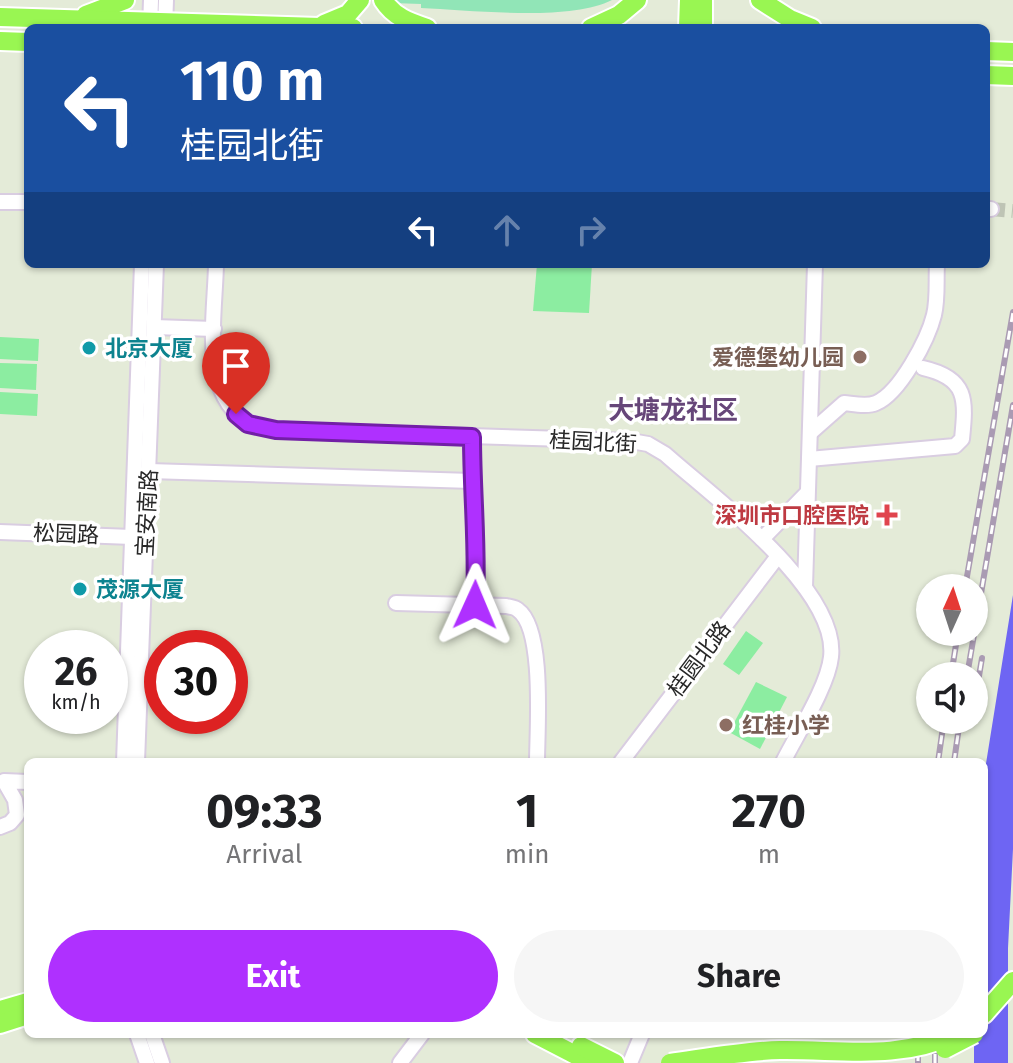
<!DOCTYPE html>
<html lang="en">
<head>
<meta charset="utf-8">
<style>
  :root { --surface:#fff; --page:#f6f6f6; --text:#202124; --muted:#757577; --accent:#af30ff }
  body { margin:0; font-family:"Fira Sans","Noto Sans SC",sans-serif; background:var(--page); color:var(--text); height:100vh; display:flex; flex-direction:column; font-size:30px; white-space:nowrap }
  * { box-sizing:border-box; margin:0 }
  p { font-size:26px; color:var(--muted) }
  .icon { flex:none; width:44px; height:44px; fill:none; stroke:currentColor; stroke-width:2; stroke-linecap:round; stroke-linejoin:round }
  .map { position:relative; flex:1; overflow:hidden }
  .panel { position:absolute; left:24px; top:758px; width:964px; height:280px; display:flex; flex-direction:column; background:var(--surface); border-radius:12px; box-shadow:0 2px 6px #0004 }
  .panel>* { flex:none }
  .top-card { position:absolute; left:24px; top:24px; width:966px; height:244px; border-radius:12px; box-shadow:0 2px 6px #0004; background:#1a4fa0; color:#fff; overflow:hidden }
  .needle { width:52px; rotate:3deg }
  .tools { position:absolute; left:916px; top:574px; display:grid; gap:16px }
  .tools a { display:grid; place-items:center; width:72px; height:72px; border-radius:50%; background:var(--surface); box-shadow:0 2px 6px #0004; font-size:40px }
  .speed { position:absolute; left:24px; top:630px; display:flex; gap:16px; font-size:40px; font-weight:700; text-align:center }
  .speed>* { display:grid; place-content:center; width:104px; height:104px; border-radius:50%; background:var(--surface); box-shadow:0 2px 6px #0004; line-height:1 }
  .speed small { font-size:20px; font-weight:400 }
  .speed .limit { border:12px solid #d22; background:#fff; color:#111 }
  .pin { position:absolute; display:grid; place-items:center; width:68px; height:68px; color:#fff; margin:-82px -34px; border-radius:50% 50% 50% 0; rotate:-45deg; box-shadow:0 0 8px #0007 }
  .pin .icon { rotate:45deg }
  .me { position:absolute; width:88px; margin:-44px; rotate:1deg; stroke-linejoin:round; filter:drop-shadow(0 0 6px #0008) }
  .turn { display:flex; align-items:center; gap:28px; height:168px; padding:0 24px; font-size:36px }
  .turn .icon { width:104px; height:104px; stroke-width:2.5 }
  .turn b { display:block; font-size:56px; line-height:68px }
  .lanes { display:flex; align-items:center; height:76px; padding:0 24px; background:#0003; justify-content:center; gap:40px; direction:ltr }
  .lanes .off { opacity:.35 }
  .eta { display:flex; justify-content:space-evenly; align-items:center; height:136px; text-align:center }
  .eta b { font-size:48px; font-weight:700; line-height:56px }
  .action { display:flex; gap:16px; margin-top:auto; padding:16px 24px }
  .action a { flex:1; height:92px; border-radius:48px; background:var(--accent); color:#fff; font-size:32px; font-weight:700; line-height:92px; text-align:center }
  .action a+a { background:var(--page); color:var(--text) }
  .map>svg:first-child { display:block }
  .green { fill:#91e5b7 }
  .pitch { fill:#8ceda1 }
  .water { fill:#6e65f3 }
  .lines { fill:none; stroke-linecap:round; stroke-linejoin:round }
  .minor-tunnel { stroke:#bec4b5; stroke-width:14; stroke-dasharray:14 7; stroke-linecap:butt }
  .minor-casing { stroke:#d9cde1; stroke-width:18 }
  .major-casing { stroke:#fff; stroke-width:22 }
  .minor { stroke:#fff; stroke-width:14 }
  .major { stroke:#99f652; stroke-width:18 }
  .rail-casing { stroke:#aa9bb3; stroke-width:6 }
  .rail { stroke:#fff; stroke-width:3; stroke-dasharray:9; stroke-linecap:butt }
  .major-bridge-casing { stroke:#fff; stroke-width:22; stroke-linecap:butt }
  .major-bridge { stroke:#99f652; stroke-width:18 }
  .route-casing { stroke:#721fa6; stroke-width:20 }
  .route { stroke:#af30ff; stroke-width:14 }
  .culture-dot { fill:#0f9aa8; stroke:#fff; stroke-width:3 }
  .education-dot { fill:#8d6e63; stroke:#fff; stroke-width:3 }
  .health-dot { fill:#e0444e; stroke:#fff; stroke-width:3 }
  .labels { text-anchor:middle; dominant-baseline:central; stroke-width:7; stroke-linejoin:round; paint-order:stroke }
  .culture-label { font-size:22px; font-weight:bold; fill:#0d838f; stroke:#fff; text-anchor:start }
  .education-label { font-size:22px; font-weight:bold; fill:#785e54; stroke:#fff; text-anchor:end }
  .street-label { font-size:22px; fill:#272727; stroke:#fff }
  .health-label { font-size:22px; font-weight:bold; fill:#be3a42; stroke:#fff; text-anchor:end }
  .quarter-label { font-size:26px; font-weight:bold; fill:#664679; stroke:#fff }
</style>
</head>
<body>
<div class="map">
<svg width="1013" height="1063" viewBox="0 0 1013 1063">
  <rect width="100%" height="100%" fill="#e4ebd8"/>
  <!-- green -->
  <path class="green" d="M390,0H612C569,22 472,10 421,8V4L392,3Z"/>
  <!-- pitch -->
  <g class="pitch">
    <path d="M537,264H592L589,313L533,311Z"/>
    <path d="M0,337L39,339L38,361L0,359Z"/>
    <path d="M0,363L37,364L36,390L0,388Z"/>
    <path d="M0,392L38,394L37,416L0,414Z"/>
    <path d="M746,631L763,643L739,675L723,664Z"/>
    <path d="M756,682L787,697L760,749L729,732Z"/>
  </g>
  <!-- water -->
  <path class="water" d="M1013,595V849L1008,948V1063H974V1034H984V776Z"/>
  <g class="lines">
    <!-- minor-tunnel -->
    <path class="minor-tunnel" d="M991,209L1013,211"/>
    <!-- minor casing -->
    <g class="minor-casing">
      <g id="minor">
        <path d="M150,28L151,0"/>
        <path d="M165,28L166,0"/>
        <path d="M0,202H28"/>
        <path d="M986,209H991"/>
        <path d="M216,264C215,323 194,421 276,430L631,441L648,444L665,454C712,496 839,589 831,657C828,686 797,734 783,762"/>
        <path d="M154,327L214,329"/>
        <path d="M810,433L844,403C854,404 867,407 876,403C900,393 928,339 934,315C938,299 936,280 937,264"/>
        <path d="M472,437C472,493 478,549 475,605"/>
        <path d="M809,459L955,446L962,439C966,400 968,378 923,368"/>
        <path d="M149,471L472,481"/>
        <path d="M0,532L132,537"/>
        <path d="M762,539L807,493"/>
        <path d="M805,587L815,264"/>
        <path d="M396,603L506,606C510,607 515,607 518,610C545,629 537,731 537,762"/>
        <path d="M124,762L142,264"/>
        <path d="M137,762L156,264"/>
        <path d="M621,762L778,556"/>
        <path d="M0,827L10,823L17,815L15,800L4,781L28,782"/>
        <path d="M137,1034L147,1063"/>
        <path d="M152,1034L162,1063"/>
        <path d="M400,1063L422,1034"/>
        <path d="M630,1063L642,1034"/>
      </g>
    </g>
    <!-- major casing -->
    <g class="major-casing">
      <g id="major">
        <path d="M383,0C394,17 409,22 427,28"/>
        <path d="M760,0L790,19L812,28"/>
        <path d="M86,15L125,0"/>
        <path d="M0,17L353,28"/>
        <path d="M324,24L348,14L360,0"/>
        <path d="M591,28L619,15L637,0"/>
        <path d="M688,28L689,0"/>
        <path d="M703,28V0"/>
        <path d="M0,41L28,42"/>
        <path d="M986,51L1013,52"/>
        <path d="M986,75L1013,76"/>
        <path d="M0,1010L28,1002"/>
        <path d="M984,1014L1013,981"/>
        <path d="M0,1024L28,1015"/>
        <path d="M535,1034L591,1063"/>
        <path d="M581,1046L615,1063"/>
      </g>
    </g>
    <!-- minor -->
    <use href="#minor" class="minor"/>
    <!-- major -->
    <use href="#major" class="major"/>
    <!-- rail casing -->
    <g class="rail-casing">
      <g id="rail">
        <path d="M965,588L1013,312"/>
        <path d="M951,676L958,632"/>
        <path d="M967,676L1013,405"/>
        <path d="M974,706L982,658"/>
        <path d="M938,762L944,720"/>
        <path d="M954,762L960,720"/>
        <path d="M918,1034V1063"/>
        <path d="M935,1063V1034"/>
      </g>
    </g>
    <!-- rail -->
    <use href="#rail" class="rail"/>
    <!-- major-bridge casing -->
    <g class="major-bridge-casing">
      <g id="major-bridge">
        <path d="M945,1049L974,1034"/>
        <path d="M670,1063C706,1058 743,1051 780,1050C840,1049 898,1061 955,1034"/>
      </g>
    </g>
    <!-- major-bridge -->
    <use href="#major-bridge" class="major-bridge"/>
  </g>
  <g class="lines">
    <!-- route casing -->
    <g class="route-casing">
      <path id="route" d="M236,414L248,424L276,430L472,437C472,493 478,549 475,605"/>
    </g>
    <!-- route -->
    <use href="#route" class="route"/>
  </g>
  <!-- markers -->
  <g class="culture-dot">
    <circle cx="89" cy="348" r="8"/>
    <circle cx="80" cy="589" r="8"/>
  </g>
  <g class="education-dot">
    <circle cx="860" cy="357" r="8"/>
    <circle cx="726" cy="725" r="8"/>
  </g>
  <path class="health-dot" d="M883 503h8v8h8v8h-8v8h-8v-8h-8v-8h8z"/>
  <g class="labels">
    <!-- culture labels -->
    <g class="culture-label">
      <text x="105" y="348">北京大厦</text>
      <text x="96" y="589">茂源大厦</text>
    </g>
    <!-- education labels -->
    <g class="education-label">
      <text x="844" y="357">爱德堡幼儿园</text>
      <text x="742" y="725" text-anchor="start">红桂小学</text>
    </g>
    <!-- street labels -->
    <g class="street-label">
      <text transform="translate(593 442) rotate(3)">桂园北街</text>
      <text transform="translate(147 513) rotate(-87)">宝安南路</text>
      <text transform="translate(66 534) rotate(2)">松园路</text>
      <text transform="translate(699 659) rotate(-53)">桂圆北路</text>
    </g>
    <!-- health labels -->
    <g class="health-label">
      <text x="869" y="515">深圳市口腔医院</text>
    </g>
    <!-- quarter labels -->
    <g class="quarter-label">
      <text x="673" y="410">大塘龙社区</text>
    </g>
  </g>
</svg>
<div class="tools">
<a><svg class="needle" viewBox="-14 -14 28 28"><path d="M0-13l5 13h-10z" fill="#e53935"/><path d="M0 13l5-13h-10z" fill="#757577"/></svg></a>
<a><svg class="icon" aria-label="sound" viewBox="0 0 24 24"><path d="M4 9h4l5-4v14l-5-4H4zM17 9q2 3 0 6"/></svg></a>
</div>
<div class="speed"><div>26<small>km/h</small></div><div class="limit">30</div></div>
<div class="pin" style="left:236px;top:414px;background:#d93025"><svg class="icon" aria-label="arrive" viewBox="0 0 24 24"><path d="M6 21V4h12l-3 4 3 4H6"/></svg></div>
<svg class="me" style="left:475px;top:605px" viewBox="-20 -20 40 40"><path d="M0-17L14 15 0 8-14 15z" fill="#af30ff" stroke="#fff" stroke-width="4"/></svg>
<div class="top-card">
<div class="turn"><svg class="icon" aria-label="left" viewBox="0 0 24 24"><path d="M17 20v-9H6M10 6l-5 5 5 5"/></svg><div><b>110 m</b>桂园北街</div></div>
<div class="lanes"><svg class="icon" aria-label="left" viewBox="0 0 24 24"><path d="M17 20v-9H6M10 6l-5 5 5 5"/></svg><svg class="icon off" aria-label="ahead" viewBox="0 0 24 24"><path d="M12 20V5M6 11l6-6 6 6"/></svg><svg class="icon off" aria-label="right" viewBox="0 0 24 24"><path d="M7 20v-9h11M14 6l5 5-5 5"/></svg></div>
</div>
<section class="panel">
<div class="eta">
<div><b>09:33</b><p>Arrival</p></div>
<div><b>1</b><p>min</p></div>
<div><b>270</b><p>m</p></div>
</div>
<div class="action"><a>Exit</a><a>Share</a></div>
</section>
</div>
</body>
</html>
